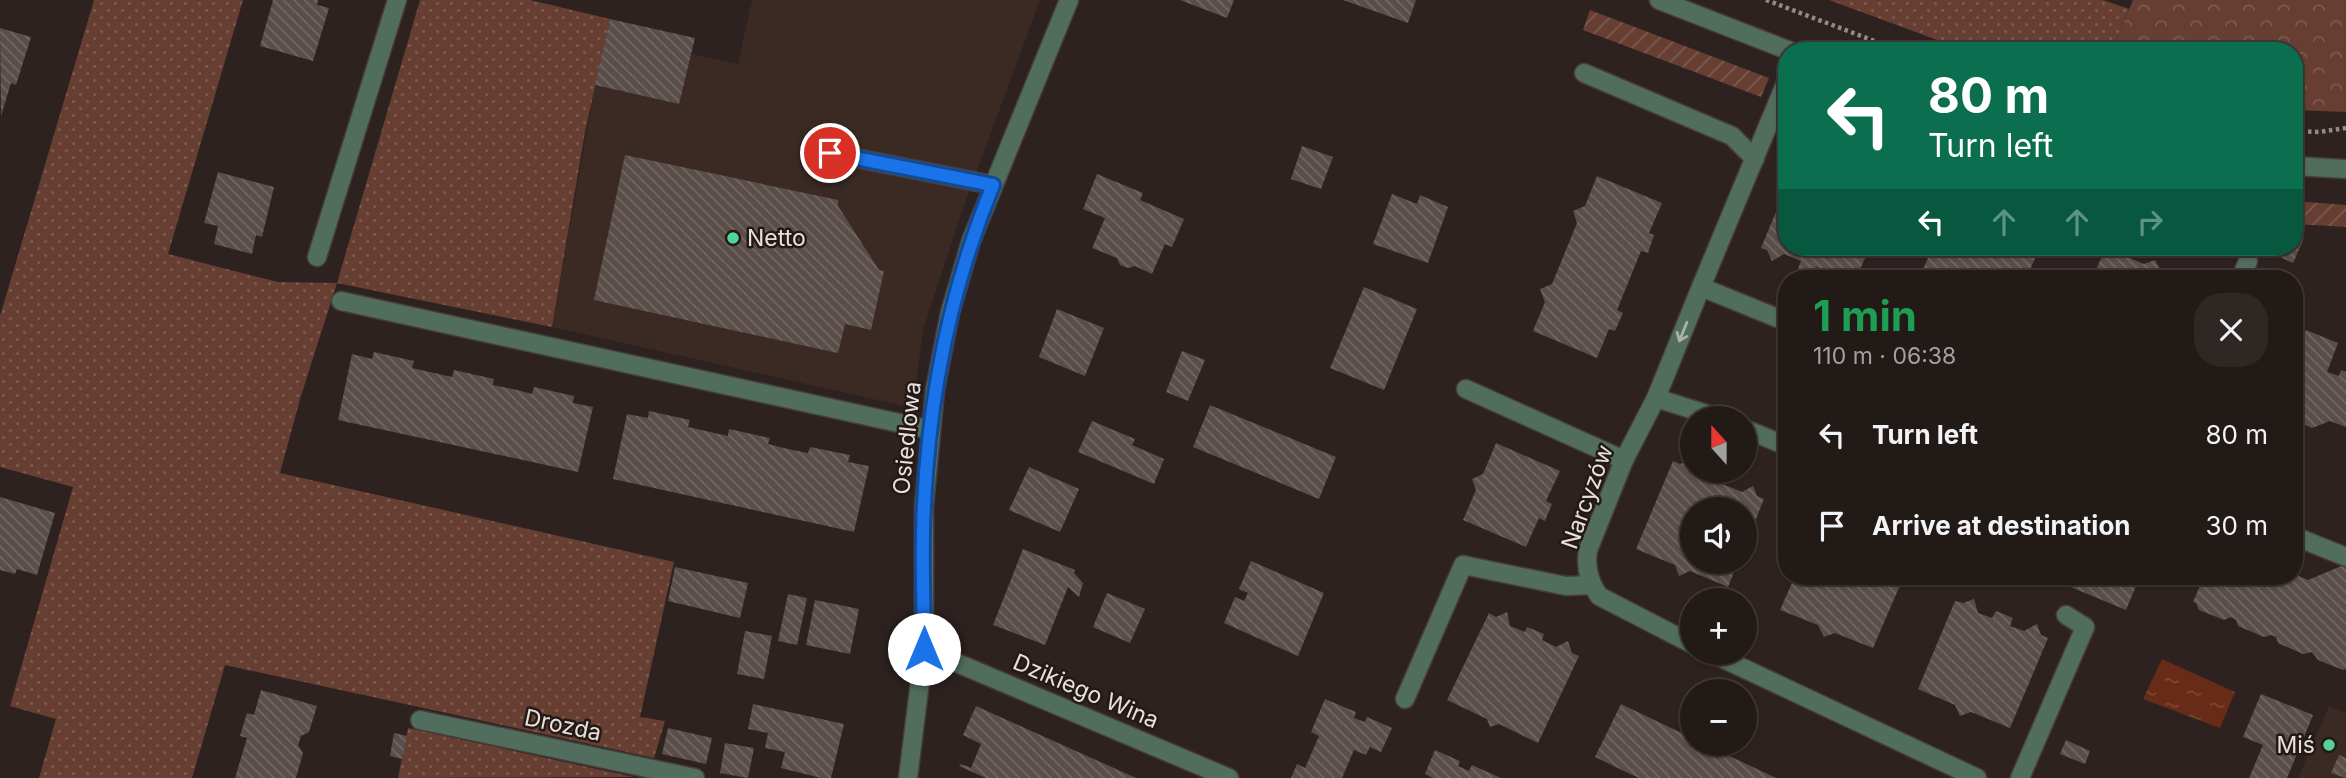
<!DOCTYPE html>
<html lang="en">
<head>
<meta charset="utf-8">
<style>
  :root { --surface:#221a17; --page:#2e2724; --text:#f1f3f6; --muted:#a2a1a1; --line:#3f3836 }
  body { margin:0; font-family:Inter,sans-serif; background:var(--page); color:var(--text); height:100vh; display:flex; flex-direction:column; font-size:26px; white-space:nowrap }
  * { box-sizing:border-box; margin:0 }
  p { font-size:23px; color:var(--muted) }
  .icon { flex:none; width:38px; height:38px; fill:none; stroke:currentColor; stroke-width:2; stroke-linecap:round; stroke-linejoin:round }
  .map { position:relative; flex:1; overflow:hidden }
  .panel { position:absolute; left:1778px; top:270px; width:525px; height:315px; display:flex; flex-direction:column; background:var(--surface); border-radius:28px; box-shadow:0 2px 5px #0004,0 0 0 2px var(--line) }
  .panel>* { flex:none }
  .guide { position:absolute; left:1778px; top:42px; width:525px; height:214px; border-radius:28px; box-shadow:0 2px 5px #0004,0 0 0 2px var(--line); background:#0b6e4f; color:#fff; overflow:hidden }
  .needle { width:46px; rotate:339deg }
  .buttons { position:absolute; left:1680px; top:406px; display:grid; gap:14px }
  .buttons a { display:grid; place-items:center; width:77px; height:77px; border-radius:50%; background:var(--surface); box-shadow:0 2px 5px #0004,0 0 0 2px var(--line); font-size:35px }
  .pin { position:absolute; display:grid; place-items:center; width:60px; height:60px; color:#fff; margin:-30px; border:4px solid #fff; border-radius:50%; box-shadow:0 2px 7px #0007 }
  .me { position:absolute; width:77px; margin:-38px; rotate:0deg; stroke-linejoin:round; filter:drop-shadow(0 0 5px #0008) }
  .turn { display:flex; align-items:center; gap:24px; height:147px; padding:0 35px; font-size:32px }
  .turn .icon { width:91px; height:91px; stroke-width:2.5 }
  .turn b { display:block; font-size:49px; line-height:60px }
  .lanes { display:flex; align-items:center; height:66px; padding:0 35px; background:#0003; justify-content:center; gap:35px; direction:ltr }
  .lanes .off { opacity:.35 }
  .round { display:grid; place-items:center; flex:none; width:74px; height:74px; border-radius:28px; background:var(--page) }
  .summary { display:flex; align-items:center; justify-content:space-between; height:119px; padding:0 35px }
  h1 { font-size:42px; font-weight:700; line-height:52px; color:#1e9e55 }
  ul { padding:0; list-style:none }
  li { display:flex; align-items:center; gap:21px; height:91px; padding:0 35px }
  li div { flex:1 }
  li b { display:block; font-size:26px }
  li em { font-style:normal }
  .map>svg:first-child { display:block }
  .built { fill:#3b2a24 }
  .grass { fill:url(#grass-dots) }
  .park { fill:url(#park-crowns) }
  .garden { fill:url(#garden-furrows) }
  .water { fill:url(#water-ripples) }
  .building { fill:url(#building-back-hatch) }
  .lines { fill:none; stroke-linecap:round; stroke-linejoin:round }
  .minor-casing { stroke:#473d3a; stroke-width:21 }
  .path { stroke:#948a88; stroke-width:4.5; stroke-dasharray:3.5 3.5; stroke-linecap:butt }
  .minor { stroke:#516d5d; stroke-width:18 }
  .oneway { stroke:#acb2aa }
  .route-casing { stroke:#114b97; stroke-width:18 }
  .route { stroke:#1a73e8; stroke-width:12 }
  .poi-dot { fill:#52d397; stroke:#231915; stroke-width:2.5 }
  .labels { text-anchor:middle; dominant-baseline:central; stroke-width:5; stroke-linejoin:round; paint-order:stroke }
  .poi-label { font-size:23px; fill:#e8e0de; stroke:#231915; text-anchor:start }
  .street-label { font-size:23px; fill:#e8e0de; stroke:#231915 }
</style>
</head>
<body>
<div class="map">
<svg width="2346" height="778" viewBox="0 0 2346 778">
  <defs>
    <pattern id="grass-dots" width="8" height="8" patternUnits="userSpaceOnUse" patternTransform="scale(1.75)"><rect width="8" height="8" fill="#663f32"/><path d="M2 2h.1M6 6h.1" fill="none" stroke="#7c5a4f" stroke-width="1.8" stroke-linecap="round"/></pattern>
    <pattern id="park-crowns" width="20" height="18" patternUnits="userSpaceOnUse" patternTransform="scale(1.75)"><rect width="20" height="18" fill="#663f32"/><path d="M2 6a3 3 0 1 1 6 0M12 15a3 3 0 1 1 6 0" fill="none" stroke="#7c5a4f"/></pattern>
    <pattern id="garden-furrows" width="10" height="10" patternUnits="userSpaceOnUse" patternTransform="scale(1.75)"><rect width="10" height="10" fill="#663f32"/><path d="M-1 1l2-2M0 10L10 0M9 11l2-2" fill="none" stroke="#7c5a4f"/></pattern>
    <pattern id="water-ripples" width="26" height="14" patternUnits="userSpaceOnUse" patternTransform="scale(1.75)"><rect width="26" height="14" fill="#672b17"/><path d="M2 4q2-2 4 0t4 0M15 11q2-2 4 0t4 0" fill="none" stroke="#7d4938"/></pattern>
    <pattern id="building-back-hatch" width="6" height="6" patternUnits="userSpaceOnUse" patternTransform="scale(1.75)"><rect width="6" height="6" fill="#5a4e4a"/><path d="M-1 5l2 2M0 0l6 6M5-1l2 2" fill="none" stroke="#726764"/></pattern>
  </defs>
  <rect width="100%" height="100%" fill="#2d221f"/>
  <!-- built -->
  <g class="built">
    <path d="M752,0H1040L961,214L923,330L913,408L552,327L595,85L679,104L691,54L738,64Z"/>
    <path d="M2329,706L2346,713V778H2298Z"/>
  </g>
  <!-- grass -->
  <g class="grass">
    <path d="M94,0H243L168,254L278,282L337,283L420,0H530L610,19L585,132L552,327L337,283L300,399L280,473L674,562L640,717L665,721L654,758L225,665L192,778H39L56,719L10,706L73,487L0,467V316Z"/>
    <path d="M1829,0H2103L2129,9L2112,51H1967Z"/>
    <path d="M408,728L634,777L398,778Z"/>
  </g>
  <!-- park -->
  <path class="park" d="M2133,0H2346V112L2294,110V51H2112Z"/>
  <!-- garden -->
  <g class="garden">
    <path d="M1590,10L1769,78L1761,97L1583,30Z"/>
    <path d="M2294,201L2346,205V227L2294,224Z"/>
  </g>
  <!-- water -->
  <path class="water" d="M2162,659L2235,692L2220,728L2143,699Z"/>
  <!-- building -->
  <g class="building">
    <path d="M273,0H318L317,5L329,8L313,61L260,46Z"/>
    <path d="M1180,0H1234L1227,18Z"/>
    <path d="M1343,0H1416L1408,23Z"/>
    <path d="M610,19L695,38L679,104L595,85Z"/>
    <path d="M0,28L31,37L16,85L11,83L1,116Z"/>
    <path d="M1302,146L1333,157L1321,189L1291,179Z"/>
    <path d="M625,155L838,200V206L879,270L884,271L871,330L845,324L838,353L594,300Z"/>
    <path d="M218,172L274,187L262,237L256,235L252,254L214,244L218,226L204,223Z"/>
    <path d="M1097,174L1143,193L1140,200L1184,219L1172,247L1165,244L1152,274L1135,266L1128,268L1120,265L1117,258L1092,248L1105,218L1083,209Z"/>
    <path d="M1597,176L1662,203L1649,233L1654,235L1648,253L1641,251L1617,310L1623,313L1615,331L1609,329L1597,358L1533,331L1545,302L1540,289L1552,284L1577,223L1573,211L1585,206Z"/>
    <path d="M1787,185V247H1870L1856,278H1831V273L1816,267L1812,275L1798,269L1801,261L1784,254L1772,261L1767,250L1761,248Z"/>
    <path d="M1392,194L1417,204L1420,195L1448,207L1428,263L1373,244Z"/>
    <path d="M2294,234L2304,238L2293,263L2278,256L2282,247H2294Z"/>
    <path d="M1933,247H2025L2038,252L2026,278H1919Z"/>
    <path d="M2106,248L2144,264L2155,260L2161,271L2179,278H2092Z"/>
    <path d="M1364,287L1417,309L1384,390L1330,368Z"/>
    <path d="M1057,309L1104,328L1085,376L1039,357Z"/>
    <path d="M2306,330L2338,343L2327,372L2339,376L2341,370L2346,372V427L2330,421L2312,428L2294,420V358Z"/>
    <path d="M1182,351L1205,360L1188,401L1166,392Z"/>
    <path d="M374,352L414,361L412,368L452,377L454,370L494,379L493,385L513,389L532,394L534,387L574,396L573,403L593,407L578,472L338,420L352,354L372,359Z"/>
    <path d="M1210,405L1336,457L1319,499L1193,447Z"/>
    <path d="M649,411L690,420L688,427L728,436L729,429L770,438L768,444L788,449L808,453L810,447L850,455L848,462L869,466L854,532L613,479L627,414L648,418Z"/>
    <path d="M1092,421L1135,439L1132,445L1164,459L1154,484L1078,452Z"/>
    <path d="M1496,443L1560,471L1546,501L1552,504L1545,521L1539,518L1526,547L1463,520L1476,490L1472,479L1483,474Z"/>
    <path d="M1690,460L1693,472L1742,492L1753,486L1757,496L1764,499L1745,546V509H1692V562H1738L1728,587L1690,571L1679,576L1675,565L1636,549L1673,461L1680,464Z"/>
    <path d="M1029,467L1079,489L1060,532L1009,510Z"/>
    <path d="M0,497L55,513L37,575L17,569L15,574L0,570Z"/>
    <path d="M1023,549L1075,570L1074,573L1083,583L1079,597L1068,587L1045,645L993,625Z"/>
    <path d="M1251,561L1324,593L1298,656L1224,623L1235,597L1244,601L1248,593L1239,589Z"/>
    <path d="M2346,564V669L2343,670L2318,660L2312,652L2303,654L2278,643L2276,637L2271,635L2264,637L2238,626L2236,620L2231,617L2224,620L2199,610L2196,603L2193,602L2204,576L2294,574L2308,580Z"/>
    <path d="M675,567L748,583L740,618L668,601Z"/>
    <path d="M1795,576H1904L1873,648L1835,633L1824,637L1818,625L1780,610Z"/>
    <path d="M2064,576H2147L2139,579L2126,610L2061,583Z"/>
    <path d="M1107,593L1145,609L1130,643L1093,627Z"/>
    <path d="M788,594L807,598L797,645L778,641Z"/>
    <path d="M1974,599L1978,613L1992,618L1996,611L2013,618L2010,626L2024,631L2037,624L2041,635L2048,638L2010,728L1971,712L1960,716L1955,705L1918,689L1955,601L1963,603Z"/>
    <path d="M815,600L859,609L850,654L806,645Z"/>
    <path d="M1507,612L1510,626L1525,632L1527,627L1544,634L1542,640L1556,647L1568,641L1572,653L1579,656L1538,743L1499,724L1490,727L1487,719L1447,700L1489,613L1496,617Z"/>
    <path d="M745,631L772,636L764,679L737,674Z"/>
    <path d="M261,690L317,706L309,732L301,736L298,745L303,753L296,778H235L247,738L240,736L247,713L254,715Z"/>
    <path d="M2261,694L2313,715L2287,778H2249L2263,745L2243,737Z"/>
    <path d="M1325,699L1356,712L1354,718L1365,722L1367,717L1392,728L1381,752L1370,747L1366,755L1354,750L1342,778H1291L1297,764L1305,768L1319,736L1311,732Z"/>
    <path d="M753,704L844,724L831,778H821L781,768L785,752L765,748L768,733L748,729Z"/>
    <path d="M1621,704L1692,738V744H1704L1776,778H1639L1626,772L1595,757Z"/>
    <path d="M976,706L1047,738L1136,778H986L959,766L961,764L971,768L981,744L963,735Z"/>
    <path d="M668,728L712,738L706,764L662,754Z"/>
    <path d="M394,733L407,736L402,759L390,756Z"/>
    <path d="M2066,740L2090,751L2085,764L2060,754Z"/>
    <path d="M725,743L754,748L748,778L720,773Z"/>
    <path d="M1435,750L1460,761L1458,766L1469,771L1472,765L1501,778H1433L1425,774Z"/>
    <path d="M2339,755L2346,758V778L2331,773Z"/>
  </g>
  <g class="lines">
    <!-- minor casing -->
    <g class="minor-casing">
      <g id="minor">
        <path d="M1659,0L1790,51"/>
        <path d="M1584,73L1732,136L1755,159"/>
        <path d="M830,153L993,185"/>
        <path d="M2294,166L2346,169"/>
        <path d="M317,257L397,0"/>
        <path d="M2241,278L2248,261"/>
        <path d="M1701,287L1787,80"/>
        <path d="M341,301L931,430"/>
        <path d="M1466,389L1624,460"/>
        <path d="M1656,398L1719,418"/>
        <path d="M1745,429L1787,446"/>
        <path d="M2294,536L2346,557"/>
        <path d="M1692,644L1599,596C1589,582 1585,567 1588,550L1624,460L1656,398L1701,287L1787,322"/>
        <path d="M924,649L1229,778"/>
        <path d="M1711,653L1977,778"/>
        <path d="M1405,699L1463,565L1566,586L1591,585"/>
        <path d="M420,720L695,778"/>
        <path d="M908,778L924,649V506L935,390L950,313L971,241L1069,0"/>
        <path d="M2020,778L2085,627L2066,615"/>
      </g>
    </g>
    <!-- path -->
    <g class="path">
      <path d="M1766,0L1901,51"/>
      <path d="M2294,131L2319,132L2346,128"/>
    </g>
    <!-- minor -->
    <use href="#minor" class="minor"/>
  </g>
  <!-- one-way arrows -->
  <defs><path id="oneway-shaft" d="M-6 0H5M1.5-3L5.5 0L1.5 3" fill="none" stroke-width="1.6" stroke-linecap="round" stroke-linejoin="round" transform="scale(1.75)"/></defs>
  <use class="oneway" href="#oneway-shaft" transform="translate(1683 332) rotate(112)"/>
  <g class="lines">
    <!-- route casing -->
    <g class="route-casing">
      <path id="route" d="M830,153L993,185C951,287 929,395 924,506C921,553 924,602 924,649"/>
    </g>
    <!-- route -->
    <use href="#route" class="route"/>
  </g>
  <!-- markers -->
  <g class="poi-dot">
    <circle cx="733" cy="238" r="7"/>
    <circle cx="2329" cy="745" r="7"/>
  </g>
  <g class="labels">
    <!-- poi labels -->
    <g class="poi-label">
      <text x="747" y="238">Netto</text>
      <text x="2315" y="745" text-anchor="end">Miś</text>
    </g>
    <!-- street labels -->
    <g class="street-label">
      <text transform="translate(907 438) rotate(-84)">Osiedlowa</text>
      <text transform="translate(1587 497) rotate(-70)">Narcyzów</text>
      <text transform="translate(1086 691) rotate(23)">Dzikiego Wina</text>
      <text transform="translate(563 725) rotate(12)">Drozda</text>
    </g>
  </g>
</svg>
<div class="buttons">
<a><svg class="needle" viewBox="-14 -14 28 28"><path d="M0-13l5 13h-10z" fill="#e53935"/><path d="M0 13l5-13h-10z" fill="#a2a1a1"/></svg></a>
<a><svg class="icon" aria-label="sound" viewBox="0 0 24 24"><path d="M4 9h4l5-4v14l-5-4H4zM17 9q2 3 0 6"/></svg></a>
<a>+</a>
<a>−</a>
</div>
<div class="pin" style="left:830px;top:153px;background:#d93025"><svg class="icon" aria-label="arrive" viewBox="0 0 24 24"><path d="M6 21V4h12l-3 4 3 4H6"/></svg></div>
<svg class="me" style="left:924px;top:649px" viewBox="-20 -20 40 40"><circle r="19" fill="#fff"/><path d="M0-13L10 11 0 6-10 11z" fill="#1a73e8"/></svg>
<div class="guide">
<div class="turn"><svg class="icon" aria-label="left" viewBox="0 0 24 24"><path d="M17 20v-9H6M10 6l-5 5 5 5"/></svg><div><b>80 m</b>Turn left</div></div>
<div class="lanes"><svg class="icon" aria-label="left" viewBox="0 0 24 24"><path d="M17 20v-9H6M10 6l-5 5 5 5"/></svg><svg class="icon off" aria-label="ahead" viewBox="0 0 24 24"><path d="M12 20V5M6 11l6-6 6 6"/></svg><svg class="icon off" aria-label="ahead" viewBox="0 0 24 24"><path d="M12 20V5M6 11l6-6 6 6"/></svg><svg class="icon off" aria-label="right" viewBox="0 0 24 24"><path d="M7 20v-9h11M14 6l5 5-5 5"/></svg></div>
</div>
<section class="panel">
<div class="summary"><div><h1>1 min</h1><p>110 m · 06:38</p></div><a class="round"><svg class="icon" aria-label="close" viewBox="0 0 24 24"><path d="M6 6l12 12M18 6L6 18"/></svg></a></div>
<ul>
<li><svg class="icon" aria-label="left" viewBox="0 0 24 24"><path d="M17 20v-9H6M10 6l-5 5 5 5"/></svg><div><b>Turn left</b></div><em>80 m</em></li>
<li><svg class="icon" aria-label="arrive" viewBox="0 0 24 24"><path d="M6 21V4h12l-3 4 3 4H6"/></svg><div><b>Arrive at destination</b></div><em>30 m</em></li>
</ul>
</section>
</div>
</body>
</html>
